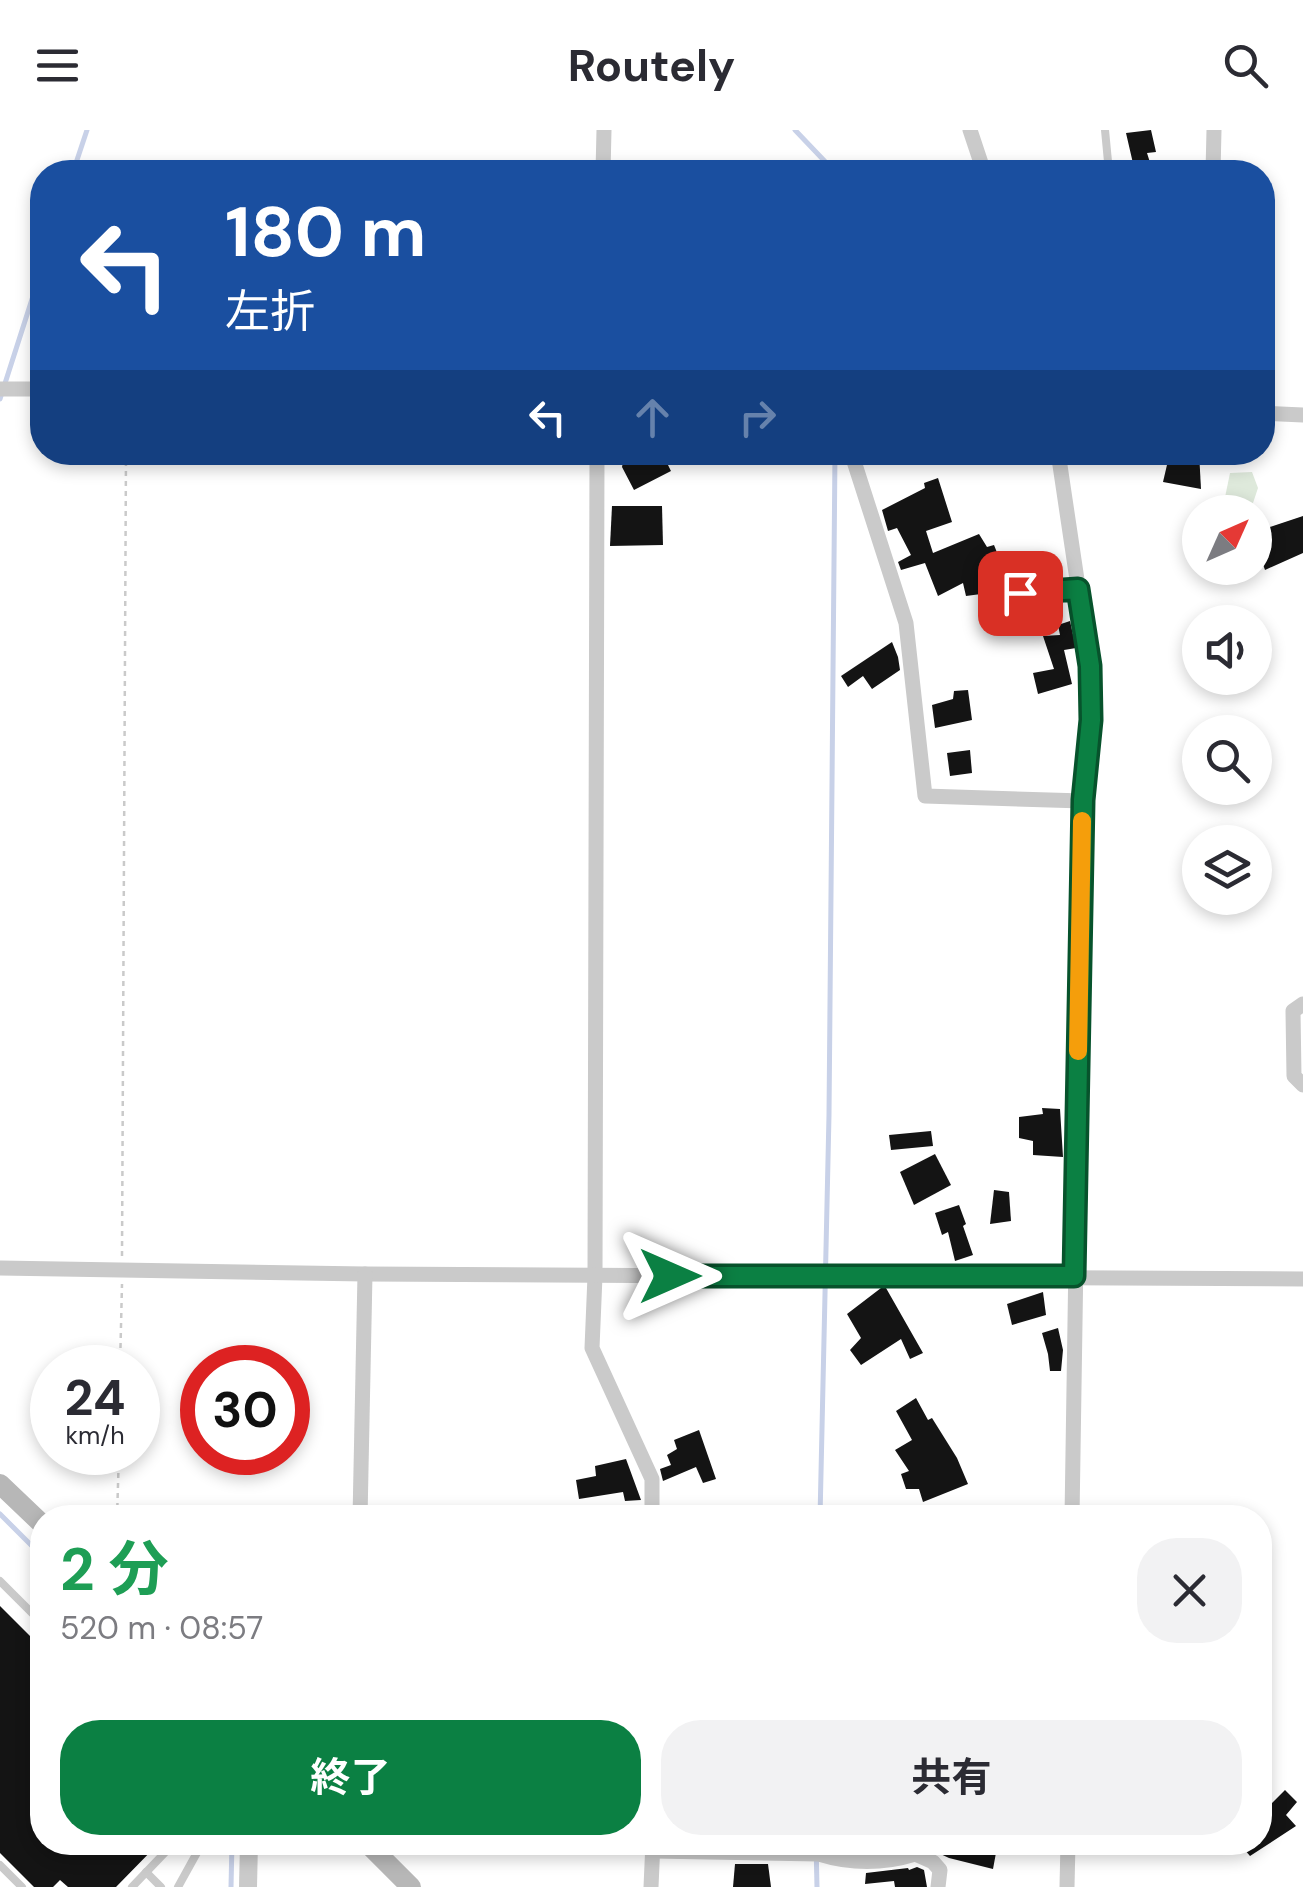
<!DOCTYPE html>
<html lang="ja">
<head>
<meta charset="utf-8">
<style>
  :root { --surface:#fff; --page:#f2f2f3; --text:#2b2b33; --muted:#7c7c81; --accent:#0b8043 }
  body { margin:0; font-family:"DM Sans","Noto Sans JP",sans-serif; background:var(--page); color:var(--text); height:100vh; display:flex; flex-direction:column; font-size:38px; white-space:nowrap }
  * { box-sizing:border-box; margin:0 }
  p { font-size:32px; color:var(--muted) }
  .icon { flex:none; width:55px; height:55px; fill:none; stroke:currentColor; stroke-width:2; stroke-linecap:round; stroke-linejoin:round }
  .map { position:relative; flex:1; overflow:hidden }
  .sheet { position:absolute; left:30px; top:1375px; width:1242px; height:350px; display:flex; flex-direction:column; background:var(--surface); border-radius:40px; box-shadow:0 5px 15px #0003 }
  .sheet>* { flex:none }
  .guide { position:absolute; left:30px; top:30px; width:1245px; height:305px; border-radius:40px; box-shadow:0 5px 15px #0003; background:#1a4fa0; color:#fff; overflow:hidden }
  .needle { width:65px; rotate:45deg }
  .tools { position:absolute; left:1182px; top:365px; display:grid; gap:20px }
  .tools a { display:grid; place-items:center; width:90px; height:90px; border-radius:50%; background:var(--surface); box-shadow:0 5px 15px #0003; font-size:50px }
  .speed { position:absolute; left:30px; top:1215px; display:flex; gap:20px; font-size:50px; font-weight:700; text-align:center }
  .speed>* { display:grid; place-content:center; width:130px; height:130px; border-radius:50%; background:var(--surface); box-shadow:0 5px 15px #0003; line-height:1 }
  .speed small { font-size:25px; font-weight:400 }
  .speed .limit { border:15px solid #d22; background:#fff; color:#111 }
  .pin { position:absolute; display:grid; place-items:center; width:85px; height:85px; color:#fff; margin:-42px; border-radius:20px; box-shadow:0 5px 15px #0006 }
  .me { position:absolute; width:110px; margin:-55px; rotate:90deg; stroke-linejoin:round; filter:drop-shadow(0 0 8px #0008) }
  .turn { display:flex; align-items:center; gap:35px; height:210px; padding:0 30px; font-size:45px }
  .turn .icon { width:130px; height:130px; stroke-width:2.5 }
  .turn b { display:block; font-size:70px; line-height:85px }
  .lanes { display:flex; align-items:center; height:95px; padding:0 30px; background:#0003; justify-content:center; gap:50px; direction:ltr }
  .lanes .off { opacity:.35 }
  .round { display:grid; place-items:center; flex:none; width:105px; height:105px; border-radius:40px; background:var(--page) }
  .head { display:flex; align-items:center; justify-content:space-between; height:170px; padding:0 30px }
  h1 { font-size:60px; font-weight:700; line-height:75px; color:#1e9e55 }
  .button { display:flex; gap:20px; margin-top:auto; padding:20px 30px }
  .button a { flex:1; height:115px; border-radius:40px; background:var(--accent); color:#fff; font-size:40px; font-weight:700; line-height:115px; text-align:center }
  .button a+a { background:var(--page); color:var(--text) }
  header { display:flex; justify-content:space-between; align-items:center; height:130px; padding:0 30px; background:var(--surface); font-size:45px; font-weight:700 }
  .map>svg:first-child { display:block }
  .green { fill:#dee9db }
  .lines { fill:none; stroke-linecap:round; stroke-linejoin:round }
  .stream { stroke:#c8d1e8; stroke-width:5 }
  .building { fill:#141414 }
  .path { stroke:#cacaca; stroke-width:2.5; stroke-dasharray:5 5; stroke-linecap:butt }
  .service { stroke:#cacaca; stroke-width:8 }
  .minor { stroke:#cacaca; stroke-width:15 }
  .tertiary { stroke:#cacaca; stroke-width:18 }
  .secondary { stroke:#b7b7b7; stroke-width:20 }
  .route-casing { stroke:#07532c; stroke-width:25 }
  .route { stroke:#0b8043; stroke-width:18 }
  .slow { stroke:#f59e0b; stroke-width:18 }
</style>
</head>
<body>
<header><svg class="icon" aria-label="menu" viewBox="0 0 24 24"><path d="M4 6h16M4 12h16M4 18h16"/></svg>Routely<svg class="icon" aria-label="search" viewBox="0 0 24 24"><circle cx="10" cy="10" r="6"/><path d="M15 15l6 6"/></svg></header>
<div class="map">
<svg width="1303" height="1757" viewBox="0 0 1303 1757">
  <rect width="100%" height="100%" fill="#fff"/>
  <!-- green -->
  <path class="green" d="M1252,342L1258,358L1250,382H1222L1230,343Z"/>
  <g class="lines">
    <!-- stream -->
    <g class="stream">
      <path d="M795,0L835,42"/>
      <path d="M73,42L87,0"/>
      <path d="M0,269L42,138"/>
      <path d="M931,322L933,328"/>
      <path d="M0,1384L42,1426"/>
      <path d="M820,1388L829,985L835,322"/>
      <path d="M816,1712L817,1757"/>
      <path d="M231,1757L232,1712"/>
    </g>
  </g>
  <!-- building -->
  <g class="building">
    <path d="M1151,0L1156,22L1147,23L1153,42H1135L1126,3Z"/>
    <path d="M625,322H653L661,333L666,331L671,341L634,360L622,337Z"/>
    <path d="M1170,322H1199L1201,359L1163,352Z"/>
    <path d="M938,348L952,392L926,401L933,423L979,404L987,417L994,415L1000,430L982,438L984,458L981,464L966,466L963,453L938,466L925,433L901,440L898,432L911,425L897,398L888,401L882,380L925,358L924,353Z"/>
    <path d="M612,376H662L663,415L610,416Z"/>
    <path d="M1303,386V423L1265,440L1255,412L1268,404L1267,398Z"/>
    <path d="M1070,491L1076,518L1064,520L1072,554L1038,564L1033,543L1054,539L1043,506L1060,505L1058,495Z"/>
    <path d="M892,512L898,527L900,540L872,559L863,546L848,557L841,546Z"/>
    <path d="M968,560L972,590L935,598L932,575L953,569L954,561Z"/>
    <path d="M970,620L972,643L950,646L947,623Z"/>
    <path d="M1042,978L1060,979L1063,1027L1033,1025V1011L1019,1008V987L1043,984Z"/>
    <path d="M931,1001L933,1016L891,1020L889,1005Z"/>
    <path d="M935,1024L951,1055L914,1075L900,1042Z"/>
    <path d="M994,1060L1009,1062L1011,1091L990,1094Z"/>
    <path d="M959,1075L966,1094L963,1096L973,1125L955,1131L948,1102L942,1105L935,1083Z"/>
    <path d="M881,1158H886L923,1223L910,1229L901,1209L861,1235L850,1220L861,1208L847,1184Z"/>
    <path d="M1043,1162L1046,1185L1012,1195L1007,1174Z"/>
    <path d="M1058,1198L1063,1220L1061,1241H1050L1048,1224L1042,1203Z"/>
    <path d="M916,1268L928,1290L932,1288L957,1328L968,1354L923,1372L919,1359H906L901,1344L909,1341L895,1320L912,1310L896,1281Z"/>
    <path d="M699,1300L716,1349L703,1353L696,1337L663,1351L660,1339L671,1335L667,1325L677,1319L674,1310Z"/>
    <path d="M626,1329L641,1370L625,1371L623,1362L579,1369L576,1350L596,1346L595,1336Z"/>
    <path d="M0,1476L42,1518V1712H160L116,1757H68L60,1750L53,1757H34L0,1723Z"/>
    <path d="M1285,1660L1297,1672L1286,1685L1296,1696L1250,1726L1238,1712H1260V1685Z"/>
    <path d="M934,1712L950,1716L951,1712H998L993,1739L949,1728L917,1713Z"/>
    <path d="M735,1734H768L771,1757H733Z"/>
    <path d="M917,1737L924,1740L927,1757H895L894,1751L865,1754L866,1743L908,1738L909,1740Z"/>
  </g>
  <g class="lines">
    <!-- path -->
    <g class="path">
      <path d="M122,1126L126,322"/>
      <path d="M120,1238L122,1154"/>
      <path d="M117,1388L119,1322"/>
    </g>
    <!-- service -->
    <g class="service">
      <path d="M1105,0L1109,42"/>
      <path d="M0,1451L42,1493"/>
      <path d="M0,1735L22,1757"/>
      <path d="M146,1742L161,1757"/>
      <path d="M132,1757L175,1712"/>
      <path d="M178,1757L199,1719L198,1712"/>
    </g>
    <!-- minor -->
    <g class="minor">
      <path d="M970,0L984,42"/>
      <path d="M603,42L604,0"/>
      <path d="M1213,42L1214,0"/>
      <path d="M0,259H42"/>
      <path d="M1262,283L1303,285"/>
      <path d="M597,322L595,1146L592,1218L652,1349V1388"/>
      <path d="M851,322L906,493L925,666L1083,671"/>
      <path d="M1058,322L1090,537L1091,590L1083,671L1072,1388"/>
      <path d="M992,465L1079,459"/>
      <path d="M1303,874L1293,881L1294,946L1303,955"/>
      <path d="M0,1138L365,1144L1303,1149"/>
      <path d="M360,1388L365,1144"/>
      <path d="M653,1721L819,1724C851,1734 883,1734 915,1724L933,1732L940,1740L938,1757"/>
      <path d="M651,1757L653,1712"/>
      <path d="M1067,1757L1068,1712"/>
    </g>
    <!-- tertiary -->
    <path class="tertiary" d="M248,1757L249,1712"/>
    <!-- secondary -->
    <g class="secondary">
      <path d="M0,1354L42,1394"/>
      <path d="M366,1712L411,1757"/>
    </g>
  </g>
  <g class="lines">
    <!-- route casing -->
    <g class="route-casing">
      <path id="route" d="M670,1146H1074L1083,670L1091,590L1090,536L1078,459L1020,463"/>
    </g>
    <!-- route -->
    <use href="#route" class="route"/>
    <!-- slow -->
    <path class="slow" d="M1078,921L1082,691"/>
  </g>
</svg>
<div class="tools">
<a><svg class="needle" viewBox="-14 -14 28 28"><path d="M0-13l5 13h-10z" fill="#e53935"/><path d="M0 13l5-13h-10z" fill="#7c7c81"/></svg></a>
<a><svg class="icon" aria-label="sound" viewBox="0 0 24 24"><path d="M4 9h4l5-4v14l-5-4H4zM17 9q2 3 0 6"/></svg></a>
<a><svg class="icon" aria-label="search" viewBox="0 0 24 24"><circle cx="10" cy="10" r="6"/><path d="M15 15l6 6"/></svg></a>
<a><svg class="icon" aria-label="layers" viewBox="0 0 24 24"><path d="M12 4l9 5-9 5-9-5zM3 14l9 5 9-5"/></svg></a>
</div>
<div class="speed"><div>24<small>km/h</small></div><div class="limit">30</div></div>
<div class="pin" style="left:1020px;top:463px;background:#d93025"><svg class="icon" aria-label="arrive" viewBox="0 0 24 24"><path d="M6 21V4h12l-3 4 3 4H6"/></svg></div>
<svg class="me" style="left:670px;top:1146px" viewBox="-20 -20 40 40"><path d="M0-17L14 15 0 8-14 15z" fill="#0b8043" stroke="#fff" stroke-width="4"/></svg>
<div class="guide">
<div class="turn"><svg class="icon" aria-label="left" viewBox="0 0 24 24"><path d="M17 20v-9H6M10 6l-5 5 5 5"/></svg><div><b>180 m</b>左折</div></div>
<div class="lanes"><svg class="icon" aria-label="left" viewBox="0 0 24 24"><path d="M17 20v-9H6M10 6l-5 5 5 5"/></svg><svg class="icon off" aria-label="ahead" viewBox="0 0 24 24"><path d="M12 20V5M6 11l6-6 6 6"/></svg><svg class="icon off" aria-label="right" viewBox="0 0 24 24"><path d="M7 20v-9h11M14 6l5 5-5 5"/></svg></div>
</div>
<section class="sheet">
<div class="head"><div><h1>2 分</h1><p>520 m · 08:57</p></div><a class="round"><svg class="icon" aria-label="close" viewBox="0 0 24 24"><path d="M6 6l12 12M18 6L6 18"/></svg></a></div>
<div class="button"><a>終了</a><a>共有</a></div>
</section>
</div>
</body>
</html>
